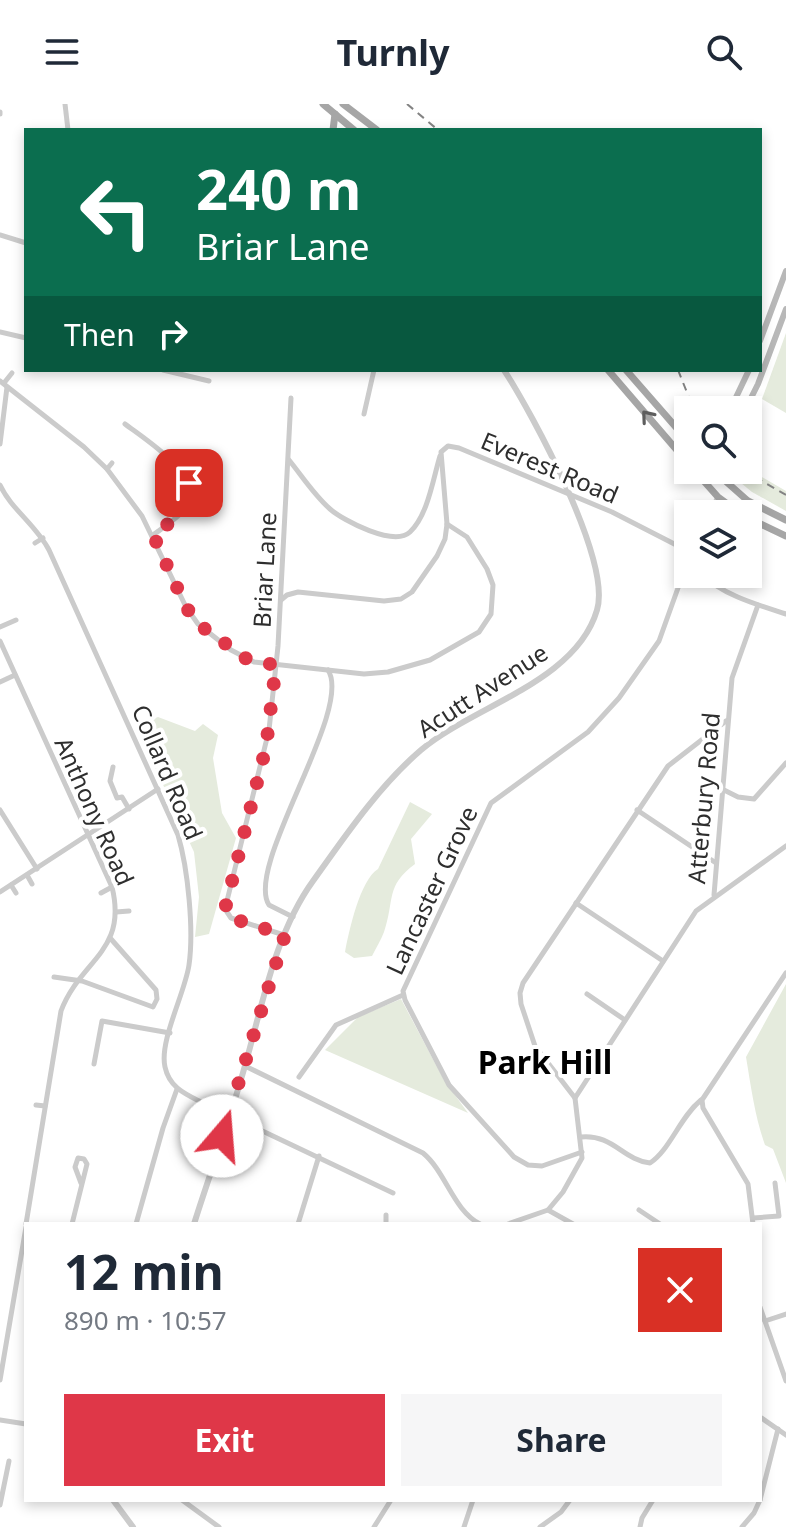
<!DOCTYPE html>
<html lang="en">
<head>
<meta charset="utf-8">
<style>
  :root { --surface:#fff; --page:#f6f6f7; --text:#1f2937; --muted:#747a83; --accent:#df3748 }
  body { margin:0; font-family:"Noto Sans",sans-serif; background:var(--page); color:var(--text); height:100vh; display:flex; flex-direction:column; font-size:30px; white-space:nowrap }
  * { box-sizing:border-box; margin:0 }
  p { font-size:26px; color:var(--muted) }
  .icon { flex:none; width:44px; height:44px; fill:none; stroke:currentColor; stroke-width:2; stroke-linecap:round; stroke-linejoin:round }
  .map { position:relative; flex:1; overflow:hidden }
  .side { position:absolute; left:24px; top:1118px; width:738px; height:280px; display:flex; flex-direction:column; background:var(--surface); border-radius:0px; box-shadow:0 4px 12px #0003 }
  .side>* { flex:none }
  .hud { position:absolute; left:24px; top:24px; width:738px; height:244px; border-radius:0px; box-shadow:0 4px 12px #0003; background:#0b6e4f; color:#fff; overflow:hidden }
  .tools { position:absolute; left:674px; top:292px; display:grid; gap:16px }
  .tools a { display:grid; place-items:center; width:88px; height:88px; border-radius:0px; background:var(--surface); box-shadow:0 4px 12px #0003; font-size:40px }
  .pin { position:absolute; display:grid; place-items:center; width:68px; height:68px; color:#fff; margin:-34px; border-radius:16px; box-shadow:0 4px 12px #0006 }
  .me { position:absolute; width:88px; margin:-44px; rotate:18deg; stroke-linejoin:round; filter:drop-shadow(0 0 6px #0008) }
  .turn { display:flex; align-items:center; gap:28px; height:168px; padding:0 40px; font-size:36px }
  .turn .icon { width:104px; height:104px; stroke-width:2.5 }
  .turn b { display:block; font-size:56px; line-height:68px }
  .then { display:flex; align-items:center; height:76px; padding:0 40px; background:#0003; gap:16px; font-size:30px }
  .round { display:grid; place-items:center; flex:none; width:84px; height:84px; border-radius:0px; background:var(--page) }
  .headline { display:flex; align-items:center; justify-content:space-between; height:136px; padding:0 40px }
  h1 { font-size:48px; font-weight:700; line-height:60px }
  .primary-button { display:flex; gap:16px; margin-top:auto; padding:16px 40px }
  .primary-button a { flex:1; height:92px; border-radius:0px; background:var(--accent); color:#fff; font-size:32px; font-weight:700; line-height:92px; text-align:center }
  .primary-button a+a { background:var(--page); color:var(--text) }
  header { display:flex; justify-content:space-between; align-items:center; height:104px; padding:0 40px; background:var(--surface); font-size:36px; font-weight:700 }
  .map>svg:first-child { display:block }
  .green { fill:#e5ebdd }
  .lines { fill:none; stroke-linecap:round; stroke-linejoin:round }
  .minor { stroke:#cbcbcb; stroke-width:5 }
  .tertiary { stroke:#cbcbcb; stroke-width:6 }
  .secondary { stroke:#b8b8b8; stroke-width:6 }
  .primary { stroke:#a6a6a6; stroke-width:7 }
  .rail { stroke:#838383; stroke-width:2; stroke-dasharray:8 6; stroke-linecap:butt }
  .oneway { stroke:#5e5e5e }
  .route { stroke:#df3748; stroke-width:14; stroke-dasharray:0 25.2 }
  .labels { text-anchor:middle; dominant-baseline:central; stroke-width:8; stroke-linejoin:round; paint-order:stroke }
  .street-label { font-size:24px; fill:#2e2e2e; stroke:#fff }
  .district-label { font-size:32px; font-weight:bold; fill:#000; stroke:#fff }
</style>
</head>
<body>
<header><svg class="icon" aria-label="menu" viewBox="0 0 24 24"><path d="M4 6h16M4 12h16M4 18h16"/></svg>Turnly<svg class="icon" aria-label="search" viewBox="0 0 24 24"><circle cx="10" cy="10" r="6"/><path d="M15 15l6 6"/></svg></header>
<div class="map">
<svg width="786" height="1423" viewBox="0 0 786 1423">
  <rect width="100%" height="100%" fill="#fff"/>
  <!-- green -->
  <g class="green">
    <path d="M786,229V309L762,295Z"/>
    <path d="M748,365L786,387V407L752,388L725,366Z"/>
    <path d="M158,613L195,627L203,620L218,631L213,654L222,709L236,734L209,830L195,833L199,793L194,748L136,622Z"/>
    <path d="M410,698L432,710L411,735L415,760C385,782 395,796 384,828C381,836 376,844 372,852L354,854L345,848C349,827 360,776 378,765Z"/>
    <path d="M786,880V1079L773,1045L765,1041C755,1013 751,983 746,953Z"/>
    <path d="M401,895L444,976L468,1009L325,946L358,913Z"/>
  </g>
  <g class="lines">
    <!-- minor -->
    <g class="minor">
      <path d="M65,0L68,26"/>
      <path d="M0,8V10"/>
      <path d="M0,131L26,139"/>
      <path d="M0,228L26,234"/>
      <path d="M163,266L209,277"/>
      <path d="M0,277L84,343L107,365L142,412L186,503L198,520L231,546L254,558L364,570L388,568L430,556L479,528L491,510L493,481L487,465L467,433L447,420"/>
      <path d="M4,279L12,269"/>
      <path d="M364,310L374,266"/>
      <path d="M125,320C143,334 209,375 187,403C178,414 164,423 153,431"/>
      <path d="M0,340L7,283"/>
      <path d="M289,356C302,372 314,391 330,405C344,417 394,443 410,428C428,411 433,375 440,352"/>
      <path d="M107,365L112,359"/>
      <path d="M0,381C11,405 36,421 49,446L178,731C188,765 194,826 189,861C185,889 159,937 165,963C169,982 183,989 199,997L393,1089"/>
      <path d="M709,410L718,393"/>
      <path d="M35,439L43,434"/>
      <path d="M702,470C722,491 758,501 786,510"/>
      <path d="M281,496L287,491L298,488L384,497L401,495L412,488L437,452L445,435L447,420L441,348L448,342L459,344L612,408L688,447"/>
      <path d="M0,523L16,516"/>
      <path d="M0,537L112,783C128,848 80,856 61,907L26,1120"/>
      <path d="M0,578L15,571"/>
      <path d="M113,663L110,677L117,694L122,693L129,705"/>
      <path d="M722,685L738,693L754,695L786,659"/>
      <path d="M0,706L37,765"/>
      <path d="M637,706L716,759"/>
      <path d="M27,771L32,780"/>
      <path d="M11,781L16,789"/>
      <path d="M0,788L158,685"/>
      <path d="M101,789L112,783"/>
      <path d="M714,791L732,574L758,501"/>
      <path d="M576,799L663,857"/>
      <path d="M116,808L129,807"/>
      <path d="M293,813L269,801C244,762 354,606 328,566"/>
      <path d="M284,831L231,814L225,805L269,626L278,542L291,294"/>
      <path d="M54,873L82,877L153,903L157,895L156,886L111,835"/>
      <path d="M587,890L625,916"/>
      <path d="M94,960L102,917L170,929"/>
      <path d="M245,962L423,1049C446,1068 453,1106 480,1120"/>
      <path d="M299,973L336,921L403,891"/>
      <path d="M575,994L696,807L786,742"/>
      <path d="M36,1001L45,1002"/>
      <path d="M581,1033C613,1030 623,1056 650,1059C670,1046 680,1013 701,996"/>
      <path d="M582,1048L542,1062L528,1061L514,1053L449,981L405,896L403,887L491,699L588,628L619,594L659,537L688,456"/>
      <path d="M548,1106L573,1120"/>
      <path d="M639,1106L660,1120"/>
      <path d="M386,1111V1120"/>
      <path d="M753,1114L779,1112L775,1079"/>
      <path d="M72,1120L87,1060L84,1055L78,1054L75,1063L81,1079"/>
      <path d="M136,1120L163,1024L177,985"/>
      <path d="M298,1120L319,1052"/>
      <path d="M508,1120L548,1106L563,1088L582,1054L575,994L535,942L521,900L520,889L523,879L668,662L726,617"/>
      <path d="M753,1120L748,1080L703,1004L702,996L786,869"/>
      <path d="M760,1203L786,1277"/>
      <path d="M765,1217L786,1210"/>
      <path d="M0,1276L26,1123"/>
      <path d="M760,1313L786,1331"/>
      <path d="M0,1316L26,1320"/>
      <path d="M182,1396L219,1423"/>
      <path d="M760,1396L778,1325"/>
      <path d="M0,1401L9,1357"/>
      <path d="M374,1423L391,1396"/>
      <path d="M464,1423L473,1396"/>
      <path d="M540,1423L561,1408L570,1396"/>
      <path d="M640,1423L642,1414L653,1396"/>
      <path d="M742,1423L754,1409L760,1396"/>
    </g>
    <!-- tertiary -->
    <g class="tertiary">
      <path d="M194,1120C211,1066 231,1013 246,958C263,898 276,828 313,777C345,732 379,682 421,646C473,602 576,578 597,506C612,457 532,309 504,266"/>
      <path d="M113,1396L133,1423"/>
    </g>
    <!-- secondary -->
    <g class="secondary">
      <path d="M760,237L786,167"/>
      <path d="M730,306L749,266"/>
      <path d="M745,306L758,280L786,205"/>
    </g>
    <!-- primary -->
    <g class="primary">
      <path d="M323,0L354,26"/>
      <path d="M343,0L377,26"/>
      <path d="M333,26L335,10"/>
      <path d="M608,266L688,359"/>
      <path d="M626,266L688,337"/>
      <path d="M694,366L718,393L741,410"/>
      <path d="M713,366L748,397L786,416"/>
      <path d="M748,414L786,432"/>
    </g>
    <!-- rail -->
    <g class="rail">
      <path d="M407,0L438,26"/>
      <path d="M678,266L694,306"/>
      <path d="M743,366L786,391"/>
    </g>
  </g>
  <!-- one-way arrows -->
  <defs><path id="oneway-chevron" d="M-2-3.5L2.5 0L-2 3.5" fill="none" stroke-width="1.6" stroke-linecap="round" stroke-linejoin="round" transform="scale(2)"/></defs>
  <use class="oneway" href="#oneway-chevron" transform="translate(647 312) rotate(-130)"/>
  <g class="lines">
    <!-- route -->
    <path class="route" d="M189,379C196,405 171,417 153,431L186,503L198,520L248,556L276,561L266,643L225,805L231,814L285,831L222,1032"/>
  </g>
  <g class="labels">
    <!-- street labels -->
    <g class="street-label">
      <text transform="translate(550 363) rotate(23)">Everest Road</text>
      <text transform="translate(264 466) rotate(-87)">Briar Lane</text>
      <text transform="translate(482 586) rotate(-33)">Acutt Avenue</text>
      <text transform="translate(168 668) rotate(67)">Collard Road</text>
      <text transform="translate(703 694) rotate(-85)">Atterbury Road</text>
      <text transform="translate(95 707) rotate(66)">Anthony Road</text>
      <text transform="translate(431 786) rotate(-65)">Lancaster Grove</text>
    </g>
    <!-- district labels -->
    <g class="district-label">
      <text x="545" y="957">Park Hill</text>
    </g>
  </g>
</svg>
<div class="tools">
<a><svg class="icon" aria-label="search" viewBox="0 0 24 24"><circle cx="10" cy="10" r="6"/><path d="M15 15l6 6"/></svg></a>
<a><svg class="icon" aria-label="layers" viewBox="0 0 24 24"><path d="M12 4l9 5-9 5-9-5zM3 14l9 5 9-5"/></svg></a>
</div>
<div class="pin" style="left:189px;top:379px;background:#d93025"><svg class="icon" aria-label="arrive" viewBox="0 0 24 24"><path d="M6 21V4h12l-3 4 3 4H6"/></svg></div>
<svg class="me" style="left:222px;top:1032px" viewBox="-20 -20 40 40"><circle r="19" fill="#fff"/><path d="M0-13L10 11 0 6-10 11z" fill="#df3748"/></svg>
<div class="hud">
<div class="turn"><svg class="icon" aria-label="left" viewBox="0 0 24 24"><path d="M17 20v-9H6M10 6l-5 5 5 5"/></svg><div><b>240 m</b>Briar Lane</div></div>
<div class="then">Then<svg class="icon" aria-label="right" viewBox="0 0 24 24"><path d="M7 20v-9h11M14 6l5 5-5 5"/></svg></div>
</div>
<section class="side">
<div class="headline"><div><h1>12 min</h1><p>890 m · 10:57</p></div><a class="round" style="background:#d93025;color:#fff"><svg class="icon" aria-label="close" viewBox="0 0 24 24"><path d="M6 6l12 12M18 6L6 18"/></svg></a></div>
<div class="primary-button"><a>Exit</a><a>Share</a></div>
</section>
</div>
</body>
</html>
